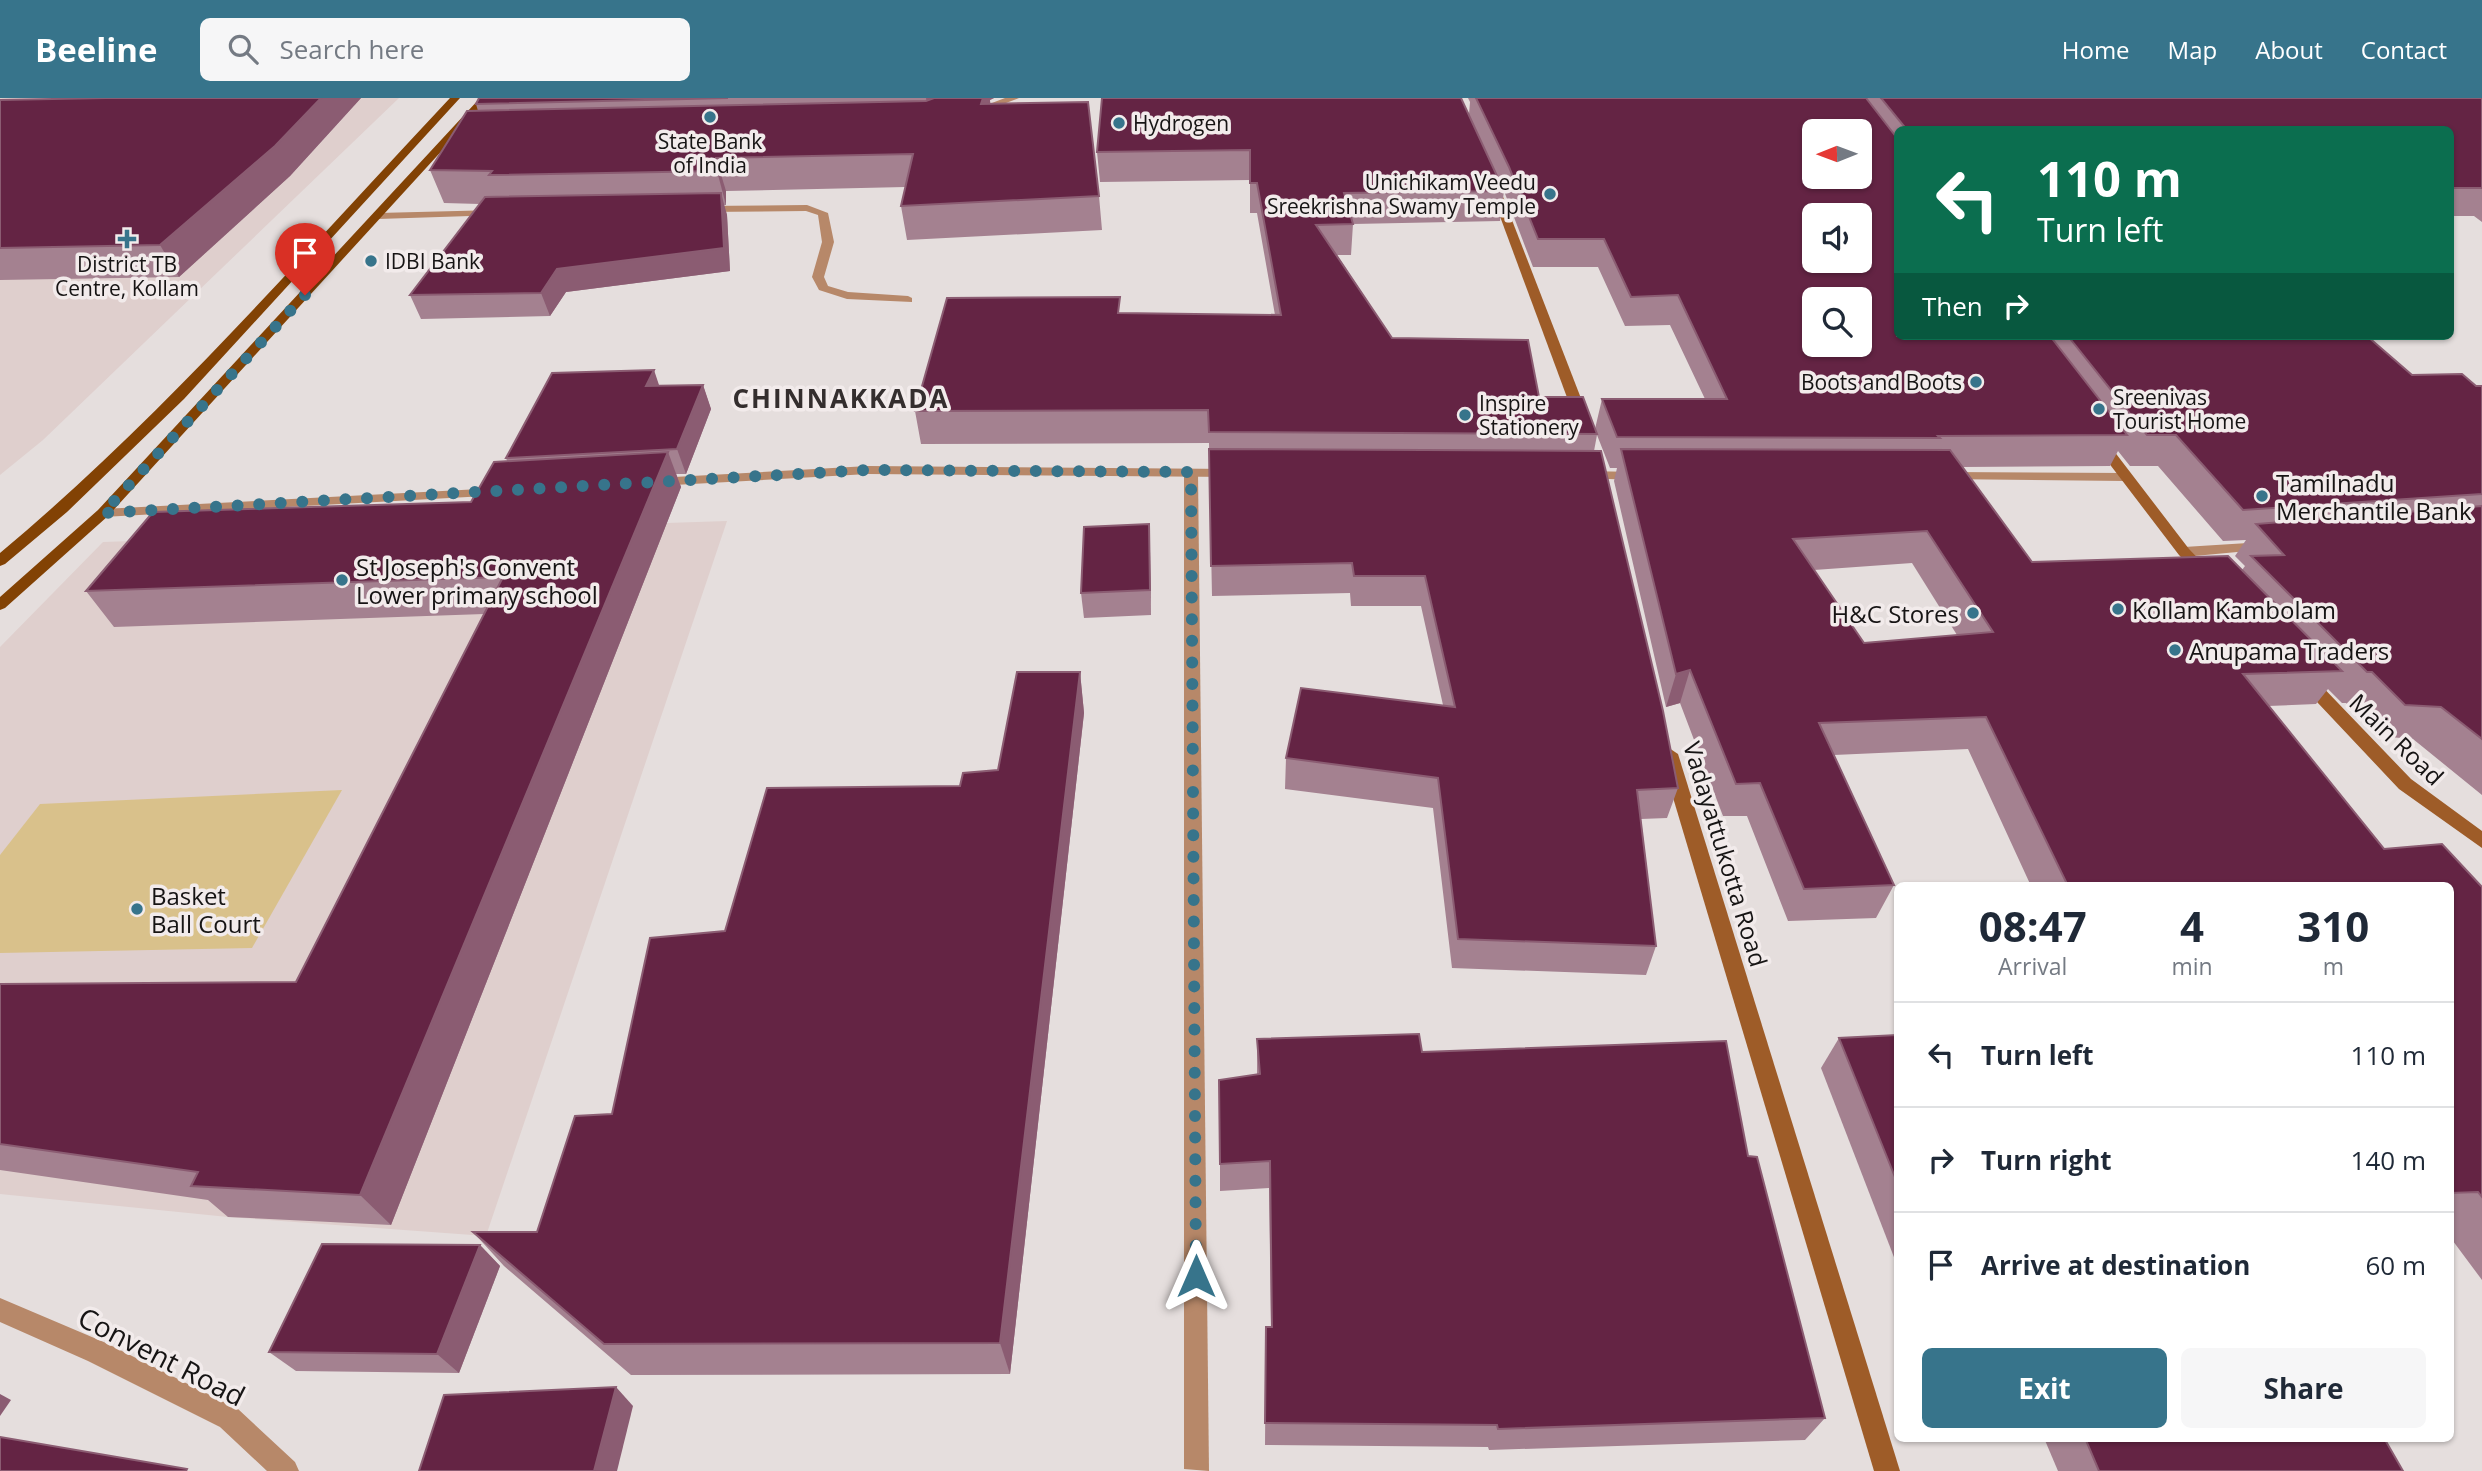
<!DOCTYPE html>
<html lang="en">
<head>
<meta charset="utf-8">
<style>
  :root { --surface:#fff; --page:#f6f6f7; --text:#1f2937; --muted:#747a83; --line:#e0e1e3; --accent:#37748b }
  body { margin:0; font-family:"Open Sans",sans-serif; background:var(--page); color:var(--text); height:100vh; display:flex; flex-direction:column; font-size:26px; white-space:nowrap }
  * { box-sizing:border-box; margin:0 }
  p { font-size:23px; color:var(--muted) }
  .icon { flex:none; width:38px; height:38px; fill:none; stroke:currentColor; stroke-width:2; stroke-linecap:round; stroke-linejoin:round }
  .map { position:relative; flex:1; overflow:hidden }
  .drawer { position:absolute; left:1894px; top:784px; width:560px; height:560px; display:flex; flex-direction:column; background:var(--surface); border-radius:10px; box-shadow:0 2px 5px #0004 }
  .drawer>* { flex:none }
  .guide { position:absolute; left:1894px; top:28px; width:560px; height:214px; border-radius:10px; box-shadow:0 2px 5px #0004; background:#0b6e4f; color:#fff; overflow:hidden }
  .needle { width:46px; rotate:269deg }
  .buttons { position:absolute; left:1802px; top:21px; display:grid; gap:14px }
  .buttons a { display:grid; place-items:center; width:70px; height:70px; border-radius:10px; background:var(--surface); box-shadow:0 2px 5px #0004; font-size:35px }
  .pin { position:absolute; display:grid; place-items:center; width:60px; height:60px; color:#fff; margin:-72px -30px; border-radius:50% 50% 50% 0; rotate:-45deg; box-shadow:0 0 7px #0007 }
  .pin .icon { rotate:45deg }
  .me { position:absolute; width:77px; margin:-38px; rotate:0deg; stroke-linejoin:round; filter:drop-shadow(0 0 5px #0008) }
  .turn { display:flex; align-items:center; gap:24px; height:147px; padding:0 28px; font-size:32px }
  .turn .icon { width:91px; height:91px; stroke-width:2.5 }
  .turn b { display:block; font-size:49px; line-height:60px }
  .then { display:flex; align-items:center; height:66px; padding:0 28px; background:#0003; gap:14px; font-size:26px }
  .eta { display:flex; justify-content:space-evenly; align-items:center; height:119px; text-align:center }
  .eta b { font-size:42px; font-weight:700; line-height:49px }
  .action { display:flex; gap:14px; margin-top:auto; padding:14px 28px }
  .action a { flex:1; height:80px; border-radius:10px; background:var(--accent); color:#fff; font-size:28px; font-weight:700; line-height:80px; text-align:center }
  .action a+a { background:var(--page); color:var(--text) }
  ul { padding:0; list-style:none }
  li { display:flex; align-items:center; gap:21px; height:105px; padding:0 28px; border-top:2px solid var(--line) }
  li div { flex:1 }
  li b { display:block; font-size:26px }
  li em { font-style:normal }
  header { display:flex; align-items:center; gap:42px; box-sizing:border-box; height:98px; padding:0 35px; background:var(--accent); color:#fff }
  header strong { font-size:33px }
  nav { display:flex; gap:38px; margin-inline-start:auto; font-size:24px }
  .search { width:490px; height:63px; background:var(--page); display:flex; align-items:center; gap:18px; box-sizing:border-box; padding:0 24px; border-radius:10px; color:var(--muted); font-size:26px }
  .map>svg:first-child { display:block }
  .built { fill:#dfcfcd }
  .green { fill:#d9c18b }
  .lines { fill:none; stroke-linecap:round; stroke-linejoin:round }
  .lane { fill:#b78869; fill-rule:evenodd }
  .street { fill:#b78869; fill-rule:evenodd }
  .secondary { fill:#9e5c28; fill-rule:evenodd }
  .primary { fill:#824204; fill-rule:evenodd }
  .wall { fill:#a48190; fill-rule:evenodd }
  .shaded-wall { fill:#8b5c72 }
  .building { fill:#642444; stroke:#8b5c72; stroke-width:2; fill-rule:evenodd }
  .route { stroke:#37748b; stroke-width:12; stroke-dasharray:0 21.6 }
  .poi-dot { fill:#37748b; stroke:#f2ebeb; stroke-width:2.5 }
  .labels { text-anchor:middle; dominant-baseline:central; stroke-width:7; stroke-linejoin:round; paint-order:stroke }
  .far-poi-label { font-size:21px; fill:#161414; stroke:#f2ebeb; text-anchor:start }
  .poi-label { font-size:24px; fill:#161414; stroke:#f2ebeb; text-anchor:start }
  .street-label { font-size:24px; fill:#161414; stroke:#f2ebeb }
  .far-district-label { font-size:26px; font-weight:bold; letter-spacing:2px; fill:#342e2e; stroke:#f2ebeb }
  .near-street-label { font-size:28px; fill:#161414; stroke:#f2ebeb }
</style>
</head>
<body>
<header>
<strong>Beeline</strong>
<div class="search"><svg class="icon" aria-label="search" viewBox="0 0 24 24"><circle cx="10" cy="10" r="6"/><path d="M15 15l6 6"/></svg>Search here</div>
<nav><a>Home</a><a>Map</a><a>About</a><a>Contact</a></nav>
</header>
<div class="map">
<svg width="2482" height="1373" viewBox="0 0 2482 1373">
  <rect width="100%" height="100%" fill="#e5dedd"/>
  <!-- built -->
  <g class="built">
    <path d="M0,0H399L43,342L0,377Z"/>
    <path d="M727,423L486,1138L228,1119L0,1096V549L103,444Z"/>
  </g>
  <!-- green -->
  <path class="green" d="M342,692L252,850L0,855V757L40,706Z"/>
  <g class="lines">
    <!-- lane -->
    <g class="lane">
      <path d="M807,107L828,115L834,144L824,179L828,188L848,194L908,198L912,200V204L847,201L819,192L812,179L822,144L818,117L806,113L703,114L698,111L703,108Z"/>
      <path d="M497,112L501,113V117L378,121L373,118L378,115Z"/>
      <path d="M1191,370L1198,374L1209,1373L1184,1371V374Z"/>
      <path d="M2264,444L2269,445V451L2184,459L2177,454L2184,449Z"/>
    </g>
    <!-- street -->
    <g class="street">
      <path d="M1005,0H1019L979,15L971,13Z"/>
      <path d="M868,368L1233,371L1240,375L1233,379L868,376L656,388L649,384L656,380Z"/>
      <path d="M1583,373L1639,374L1646,378L1639,382L1578,380V374Z"/>
      <path d="M1947,374L2125,375L2132,379L2125,383L1942,381L1940,378Z"/>
      <path d="M499,390L506,394L504,397L103,419L96,415L103,411Z"/>
      <path d="M0,1200L106,1245L238,1311L295,1364L299,1373H267L220,1329L88,1263L0,1224Z"/>
    </g>
    <!-- secondary -->
    <g class="secondary">
      <path d="M1493,83L1498,86L1589,321L1587,324L1582,325L1575,321L1488,86Z"/>
      <path d="M2099,339L2104,340L2189,451L2211,474L2214,477L2211,480H2201L2179,457L2092,343Z"/>
      <path d="M2307,577L2313,579L2411,681L2482,733V750L2399,691L2301,587L2299,583Z"/>
      <path d="M1669,650L1678,656L1900,1373H1874L1660,656Z"/>
    </g>
    <!-- primary -->
    <g class="primary">
      <path d="M450,0H460L184,301L67,414L5,466L0,468V455C164,318 303,156 450,0Z"/>
      <path d="M480,0H490L108,418L5,510L0,512V499L98,412Z"/>
    </g>
  </g>
  <!-- wall -->
  <g class="wall">
    <path d="M106,0H361L290,78L179,179L0,182V2Z"/>
    <path d="M479,0H994L990,2V6L1099,98L1102,132L907,142L901,108L905,89L726,93V107H724L727,117L730,173L566,194L550,218L421,221L410,197L480,106L444,105L430,72L478,13L476,6Z"/>
    <path d="M1468,0H2482V124L2474,118H2450V32H1897V238H2367L2412,277L2476,288H2482V697L2413,641L2377,638L2346,605H2342L2328,591L2316,606L2268,608L2384,751L2482,789V1182L2450,1139V788H2031L1968,651L1834,657L1894,787L1876,820L1788,823L1747,718H1723L1680,605L1666,609L1614,383L1617,370H1610L1597,337L1594,353L1678,690L1667,720L1641,721L1656,848L1646,877L1452,870L1433,710L1285,691L1286,660L1443,607L1421,508H1351L1350,495L1212,498L1209,345L921,346L915,313L1121,215L1275,217L1257,115H1250V82L1100,84L1097,54L1469,16L1470,4ZM1504,93L1533,169H1598L1625,228L1670,227L1705,301H1602L1595,331L1539,299L1392,240L1337,157H1351L1353,126L1500,123ZM2118,353L2130,368H2158L2223,443L2246,442L2235,458L2245,468L2242,472L2032,464L1962,369L2110,368ZM1912,465L1957,537L1864,545L1814,472Z"/>
    <path d="M703,287L711,311L686,376H676L681,389L391,1127L228,1119L208,1102L0,1072V886L296,884L484,516L114,529L86,493L471,404L507,363L506,360L659,288Z"/>
    <path d="M1149,426L1151,517L1084,520L1081,495Z"/>
    <path d="M1080,574L1084,615L1010,1276L631,1277L504,1168L473,1134H537L612,1016L725,833L960,688L998,672Z"/>
    <path d="M1897,937V1167L1821,970L1839,940Z"/>
    <path d="M1257,941L1422,954L1748,1058L1825,1320L1805,1342L1489,1352L1488,1349L1265,1347L1266,1229H1271L1269,1090L1220,1093V1066L1257,976Z"/>
    <path d="M480,1147L500,1168L459,1275L296,1273L269,1254Z"/>
    <path d="M2044,1340H2384L2403,1373H2058Z"/>
  </g>
  <!-- shaded-wall -->
  <g class="shaded-wall">
    <path d="M321,0H361L290,78L179,179L160,147Z"/>
    <path d="M926,0H994L990,2L991,13L930,23Z"/>
    <path d="M716,60L726,93V107L717,73Z"/>
    <path d="M721,95L727,117L730,173L566,194L550,218L541,195L557,171Z"/>
    <path d="M654,272L662,296L646,288Z"/>
    <path d="M703,287L711,311L686,376L677,351Z"/>
    <path d="M668,354L681,389L391,1127L360,1097Z"/>
    <path d="M1149,426L1150,452L1151,517L1150,492Z"/>
    <path d="M1690,572L1680,605L1666,609L1676,576Z"/>
    <path d="M1080,574L1084,615L1010,1276L1000,1245Z"/>
    <path d="M480,1147L500,1168L459,1275L437,1256Z"/>
    <path d="M616,1289L633,1308L617,1373H594Z"/>
    <path d="M0,1296L11,1302L0,1318Z"/>
  </g>
  <!-- building -->
  <g class="building">
    <path d="M106,0H321L275,48L160,147L0,150V2Z"/>
    <path d="M479,0H728L476,6Z"/>
    <path d="M934,0H983L981,6L1088,4L1099,98L901,108L913,56L716,60L717,73L489,77L492,73L430,72L467,13L926,3Z"/>
    <path d="M1102,0H1461L1504,93L1344,95L1353,126L1316,127L1392,240L1528,242L1539,299H1583L1597,336L1209,334L1208,312L915,313L947,200L1120,199L1118,215L1281,217L1257,85H1250V52L1097,54Z"/>
    <path d="M1476,0H1866L1897,40V238H2050L2127,337L1938,338L1940,340L1617,339L1602,301H1727L1678,197L1631,199L1604,141H1538L1509,69ZM1815,33H1860V79H1815ZM1815,117H1860V163H1815ZM1815,201H1860V247H1815Z"/>
    <path d="M1881,0H2482V90H2454L2450,87V32H1907Z"/>
    <path d="M721,95L724,150L557,171L541,195L410,197L485,99Z"/>
    <path d="M2068,238H2367L2412,277L2462,276L2476,288H2482V396L2243,412L2176,337H2147Z"/>
    <path d="M654,272L646,288L703,287L677,351L506,360L552,275Z"/>
    <path d="M1209,351L1601,353L1663,613L1678,690L1637,692L1656,848L1458,841L1438,680L1286,660L1301,590L1455,609L1425,478H1354L1352,465L1211,468Z"/>
    <path d="M1621,351L1950,352L2032,464L2228,458L2342,573L2243,576L2384,751L2442,746L2482,789V1099L2478,1094L2450,1095V788H2068L1986,619L1819,625L1894,787L1804,791L1760,685L1736,686L1690,572L1676,576ZM1927,433L1993,534L1864,545L1793,441Z"/>
    <path d="M668,354L360,1097L191,1088L198,1074L0,1046V886L296,884L503,479L86,493L153,414L471,404L494,364Z"/>
    <path d="M2482,408V641L2441,609L2405,607L2372,574H2367L2251,458L2284,457L2256,426Z"/>
    <path d="M1149,426L1150,492L1081,495L1084,429Z"/>
    <path d="M1017,574H1080L1000,1245L604,1246L473,1134H537L575,1018L612,1016L650,840L725,833L767,690L960,688L963,675L998,672Z"/>
    <path d="M1419,936L1422,954L1726,943L1748,1058L1757,1059L1825,1320L1498,1331L1497,1327L1265,1325L1266,1229H1272L1270,1063L1220,1066L1219,982L1260,976L1257,941Z"/>
    <path d="M1897,937V1084L1839,940Z"/>
    <path d="M322,1146L480,1147L437,1256L269,1254Z"/>
    <path d="M616,1289L594,1373H419L444,1297Z"/>
    <path d="M0,1339L187,1371L186,1373H0Z"/>
    <path d="M2085,1340H2384L2403,1373H2099Z"/>
  </g>
  <g class="lines">
    <!-- route -->
    <path class="route" d="M305,197L103,415L868,372L1191,374L1196,1178"/>
  </g>
  <!-- markers -->
  <g class="poi-dot">
    <circle cx="710" cy="19" r="7"/>
    <circle cx="1119" cy="25" r="7"/>
    <circle cx="1550" cy="96" r="7"/>
    <path d="M123.5 130.5h7v7h7v7h-7v7h-7v-7h-7v-7h7z"/>
    <circle cx="371" cy="163" r="7"/>
    <circle cx="1976" cy="284" r="7"/>
    <circle cx="2099" cy="311" r="7"/>
    <circle cx="1465" cy="317" r="7"/>
    <circle cx="2262" cy="398" r="7"/>
    <circle cx="342" cy="482" r="7"/>
    <circle cx="2118" cy="511" r="7"/>
    <circle cx="1973" cy="515" r="7"/>
    <circle cx="2175" cy="552" r="7"/>
    <circle cx="137" cy="811" r="7"/>
  </g>
  <g class="labels">
    <!-- far-poi labels -->
    <g class="far-poi-label">
      <text x="1133" y="25">Hydrogen</text>
      <text x="710" y="43" text-anchor="middle">State Bank<tspan x="710" dy="24">of India</tspan></text>
      <text x="1536" y="84" text-anchor="end">Unichikam Veedu<tspan x="1536" dy="24">Sreekrishna Swamy Temple</tspan></text>
      <text x="385" y="163">IDBI Bank</text>
      <text x="127" y="166" text-anchor="middle">District TB<tspan x="127" dy="24">Centre, Kollam</tspan></text>
      <text x="1962" y="284" text-anchor="end">Boots and Boots</text>
      <text x="2113" y="299">Sreenivas<tspan x="2113" dy="24">Tourist Home</tspan></text>
      <text x="1479" y="305">Inspire<tspan x="1479" dy="24">Stationery</tspan></text>
    </g>
    <!-- poi labels -->
    <g class="poi-label">
      <text x="2276" y="384">Tamilnadu<tspan x="2276" dy="28">Merchantile Bank</tspan></text>
      <text x="356" y="468">St Joseph's Convent<tspan x="356" dy="28">Lower primary school</tspan></text>
      <text x="2132" y="511">Kollam Kambolam</text>
      <text x="1959" y="515" text-anchor="end">H&amp;C Stores</text>
      <text x="2189" y="552">Anupama Traders</text>
      <text x="151" y="797">Basket<tspan x="151" dy="28">Ball Court</tspan></text>
    </g>
    <!-- street labels -->
    <g class="street-label">
      <text transform="translate(2397 641) rotate(44)">Main Road</text>
      <text transform="translate(1726 756) rotate(73)">Vadayattukotta Road</text>
    </g>
    <!-- far-district labels -->
    <g class="far-district-label">
      <text x="841" y="300">CHINNAKKADA</text>
    </g>
    <!-- near-street labels -->
    <g class="near-street-label">
      <text transform="translate(162 1258) rotate(27)">Convent Road</text>
    </g>
  </g>
</svg>
<div class="buttons">
<a><svg class="needle" viewBox="-14 -14 28 28"><path d="M0-13l5 13h-10z" fill="#e53935"/><path d="M0 13l5-13h-10z" fill="#747a83"/></svg></a>
<a><svg class="icon" aria-label="sound" viewBox="0 0 24 24"><path d="M4 9h4l5-4v14l-5-4H4zM17 9q2 3 0 6"/></svg></a>
<a><svg class="icon" aria-label="search" viewBox="0 0 24 24"><circle cx="10" cy="10" r="6"/><path d="M15 15l6 6"/></svg></a>
</div>
<div class="pin" style="left:305px;top:197px;background:#d93025"><svg class="icon" aria-label="arrive" viewBox="0 0 24 24"><path d="M6 21V4h12l-3 4 3 4H6"/></svg></div>
<svg class="me" style="left:1196px;top:1178px" viewBox="-20 -20 40 40"><path d="M0-17L14 15 0 8-14 15z" fill="#37748b" stroke="#fff" stroke-width="4"/></svg>
<div class="guide">
<div class="turn"><svg class="icon" aria-label="left" viewBox="0 0 24 24"><path d="M17 20v-9H6M10 6l-5 5 5 5"/></svg><div><b>110 m</b>Turn left</div></div>
<div class="then">Then<svg class="icon" aria-label="right" viewBox="0 0 24 24"><path d="M7 20v-9h11M14 6l5 5-5 5"/></svg></div>
</div>
<section class="drawer">
<div class="eta">
<div><b>08:47</b><p>Arrival</p></div>
<div><b>4</b><p>min</p></div>
<div><b>310</b><p>m</p></div>
</div>
<ul>
<li><svg class="icon" aria-label="left" viewBox="0 0 24 24"><path d="M17 20v-9H6M10 6l-5 5 5 5"/></svg><div><b>Turn left</b></div><em>110 m</em></li>
<li><svg class="icon" aria-label="right" viewBox="0 0 24 24"><path d="M7 20v-9h11M14 6l5 5-5 5"/></svg><div><b>Turn right</b></div><em>140 m</em></li>
<li><svg class="icon" aria-label="arrive" viewBox="0 0 24 24"><path d="M6 21V4h12l-3 4 3 4H6"/></svg><div><b>Arrive at destination</b></div><em>60 m</em></li>
</ul>
<div class="action"><a>Exit</a><a>Share</a></div>
</section>
</div>
</body>
</html>
